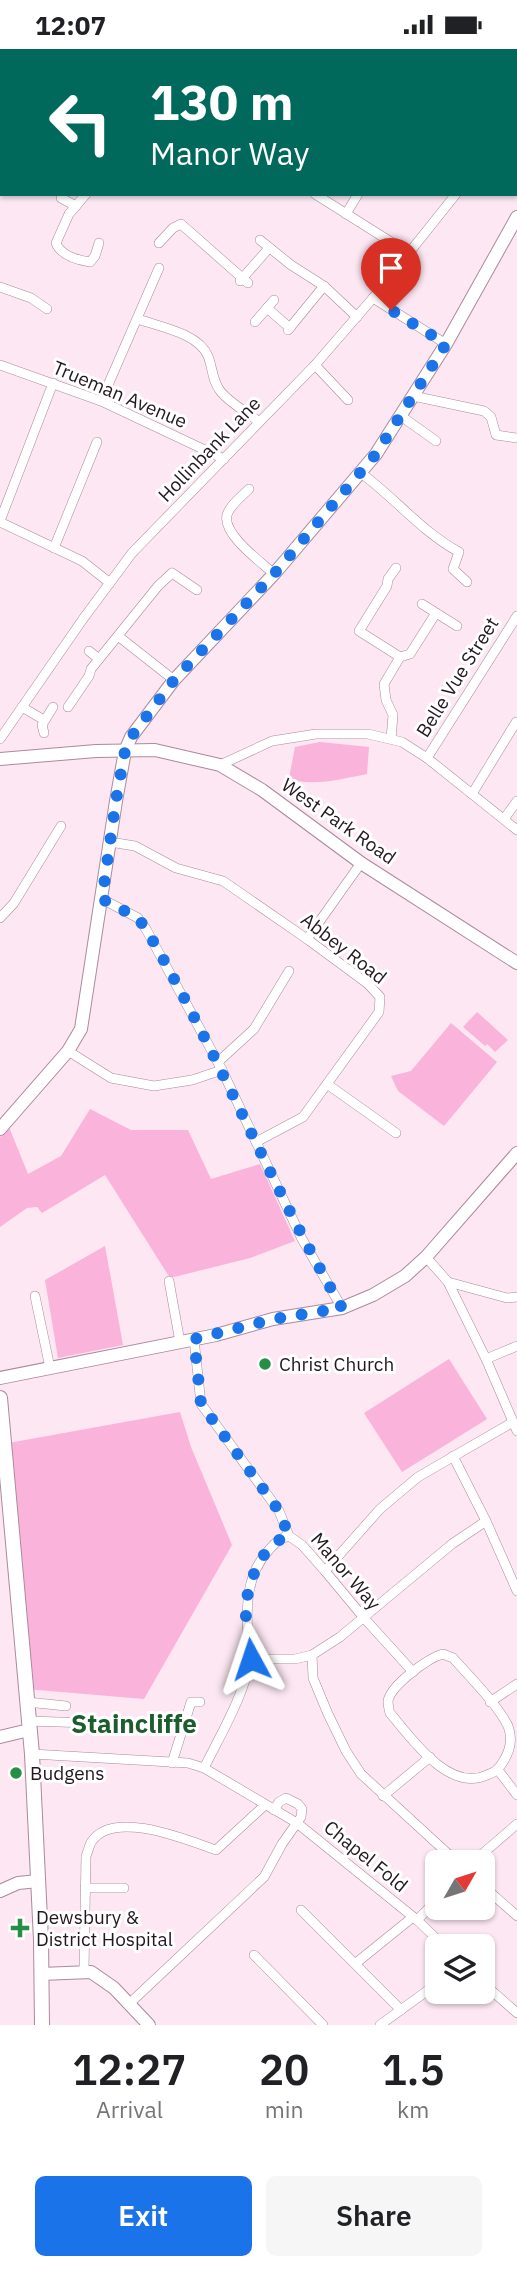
<!DOCTYPE html>
<html lang="en">
<head>
<meta charset="utf-8">
<style>
  :root { --surface:#fff; --page:#f6f6f6; --text:#202124; --muted:#757577; --accent:#1a73e8 }
  body { margin:0; font-family:"IBM Plex Sans",sans-serif; background:var(--page); color:var(--text); height:100vh; display:flex; flex-direction:column; font-size:26px; white-space:nowrap }
  * { box-sizing:border-box; margin:0 }
  p { font-size:23px; color:var(--muted) }
  .icon { flex:none; width:38px; height:38px; fill:none; stroke:currentColor; stroke-width:2; stroke-linecap:round; stroke-linejoin:round }
  .map { position:relative; height:1976px; overflow:hidden }
  .panel { display:flex; flex-direction:column; background:var(--surface); flex:1 }
  .panel>* { flex:none }
  .guide { position:absolute; left:0px; top:0px; width:518px; height:147px; box-shadow:0 2px 5px #0004; background:#00695c; color:#fff; overflow:hidden }
  .needle { width:46px; rotate:51deg }
  .fabs { position:absolute; left:425px; top:1801px; display:grid; gap:14px }
  .fabs a { display:grid; place-items:center; width:70px; height:70px; border-radius:10px; background:var(--surface); box-shadow:0 2px 5px #0004; font-size:35px }
  .pin { position:absolute; display:grid; place-items:center; width:60px; height:60px; color:#fff; margin:-72px -30px; border-radius:50% 50% 50% 0; rotate:-45deg; box-shadow:0 0 7px #0007 }
  .pin .icon { rotate:45deg }
  .me { position:absolute; width:77px; margin:-38px; rotate:355deg; stroke-linejoin:round; filter:drop-shadow(0 0 5px #0008) }
  .turn { display:flex; align-items:center; gap:24px; height:147px; padding:0 35px; font-size:32px }
  .turn .icon { width:91px; height:91px; stroke-width:2.5 }
  .turn b { display:block; font-size:49px; line-height:60px }
  .eta { display:flex; justify-content:space-evenly; align-items:center; height:119px; text-align:center }
  .eta b { font-size:42px; font-weight:600; line-height:49px }
  .action { display:flex; gap:14px; margin-top:auto; padding:14px 35px }
  .action a { flex:1; height:80px; border-radius:10px; background:var(--accent); color:#fff; font-size:28px; font-weight:600; line-height:80px; text-align:center }
  .action a+a { background:var(--page); color:var(--text) }
  .status { display:flex; justify-content:space-between; align-items:center; height:49px; padding:0 35px; background:var(--surface); direction:ltr }
  .status svg { height:19px; fill:currentColor }
  .map>svg:first-child { display:block }
  .green { fill:#fab3db }
  .lines { fill:none; stroke-linecap:round; stroke-linejoin:round }
  .street-casing { stroke:#aa8a9c; stroke-width:10 }
  .secondary-casing { stroke:#aa8a9c; stroke-width:14 }
  .primary-casing { stroke:#aa8a9c; stroke-width:16 }
  .street { stroke:#fff; stroke-width:9 }
  .secondary { stroke:#fff; stroke-width:12 }
  .primary { stroke:#fff; stroke-width:14 }
  .route { stroke:#1a73e8; stroke-width:12; stroke-dasharray:0 21.6 }
  .poi-dot { fill:#268f45; stroke:#fff; stroke-width:2.5 }
  .labels { text-anchor:middle; dominant-baseline:central; stroke-width:6; stroke-linejoin:round; paint-order:stroke }
  .street-label { font-size:19px; fill:#23171e; stroke:#fff }
  .poi-label { font-size:19px; fill:#23171e; stroke:#fff; text-anchor:start }
  .district-label { font-size:26px; font-weight:bold; fill:#1c5d2e; stroke:#fff }
</style>
</head>
<body>
<div class="status"><b>12:07</b><svg viewBox="0 0 49 12"><path d="M0 12V9h3v3zM5 12V6h3v6zM10 12V3h3v9zM15 12V0h3v12zM26 1h20v11H26zM47 4h2v5h-2z"/></svg></div>
<div class="map">
<svg width="517" height="1976" viewBox="0 0 517 1976">
  <rect width="100%" height="100%" fill="#fce7f2"/>
  <!-- green -->
  <g class="green">
    <path d="M320,693L369,698L367,725C346,729 308,739 289,729L295,698Z"/>
    <path d="M477,963L508,991L495,1003L487,995L485,997L463,978Z"/>
    <path d="M451,974L497,1013L444,1077L398,1042L391,1027L411,1022Z"/>
    <path d="M90,1060L131,1081H188L211,1130L260,1115L295,1192L250,1209L170,1229L105,1126L42,1164L37,1158L27,1159L0,1178V1088L9,1078L28,1125L61,1107Z"/>
    <path d="M105,1197L123,1296L58,1309L45,1231Z"/>
    <path d="M449,1310L487,1370L402,1423L364,1364Z"/>
    <path d="M180,1363L191,1398L232,1496L144,1650L26,1640L3,1395Z"/>
  </g>
  <g class="lines">
    <!-- street casing -->
    <g class="street-casing">
      <g id="street">
        <path d="M464,0L468,2"/>
        <path d="M99,2L100,0"/>
        <path d="M347,2L348,0"/>
        <path d="M516,18L517,19"/>
        <path d="M0,63L2,62"/>
        <path d="M0,139H2"/>
        <path d="M86,145L69,165L56,194C61,207 77,211 90,213L95,207L99,194"/>
        <path d="M315,145L410,205"/>
        <path d="M61,149L76,157"/>
        <path d="M346,165L358,145"/>
        <path d="M260,191L291,216L324,237L357,268"/>
        <path d="M159,194L173,179L181,175L248,234"/>
        <path d="M240,232L269,199"/>
        <path d="M0,238L31,249L47,260"/>
        <path d="M373,249L446,295"/>
        <path d="M267,259L290,279"/>
        <path d="M138,270C160,278 198,284 208,307C213,320 212,332 221,343C231,355 247,363 259,373"/>
        <path d="M255,273L274,251"/>
        <path d="M288,281L324,237"/>
        <path d="M0,316L101,352L224,410"/>
        <path d="M315,316L348,351"/>
        <path d="M413,347L484,362L491,368L496,386L517,389"/>
        <path d="M101,352L159,219"/>
        <path d="M401,367L436,392"/>
        <path d="M361,424C395,449 422,483 459,503L453,520L467,533"/>
        <path d="M249,440C242,447 230,456 227,466C222,485 261,513 274,525"/>
        <path d="M0,472L53,334"/>
        <path d="M0,473L82,512L110,534"/>
        <path d="M54,499L97,393"/>
        <path d="M396,519L388,530L387,537L359,582L400,608"/>
        <path d="M422,555L457,577"/>
        <path d="M118,587L174,631"/>
        <path d="M89,602L99,610"/>
        <path d="M22,658L44,671"/>
        <path d="M68,658L89,627L91,620L158,537L172,524L197,541"/>
        <path d="M44,684L42,676L53,658"/>
        <path d="M0,690L83,570L132,504L315,316L373,249L456,145"/>
        <path d="M391,690L393,666L386,651L384,635L400,608L410,605L436,564"/>
        <path d="M427,709L517,567"/>
        <path d="M220,716L272,692L316,685H368L402,693L427,709L517,781"/>
        <path d="M472,745L516,673"/>
        <path d="M504,770L517,752"/>
        <path d="M110,793L135,797L176,819L223,832L307,890L368,935L380,948L379,963L303,1068L256,1093"/>
        <path d="M102,850L138,869L146,880L222,1021L302,1190L342,1259"/>
        <path d="M0,869L14,854L61,777"/>
        <path d="M307,890L361,814"/>
        <path d="M68,1002L111,1029L154,1037L192,1031L222,1021"/>
        <path d="M218,1013L254,980L289,922"/>
        <path d="M327,1035L396,1084"/>
        <path d="M426,1208L448,1233L486,1310L517,1382"/>
        <path d="M169,1232L180,1293"/>
        <path d="M448,1233L507,1249L517,1248"/>
        <path d="M35,1247L50,1319"/>
        <path d="M194,1290L201,1355L204,1359L279,1462L289,1487L302,1496L325,1522L364,1569L413,1623"/>
        <path d="M486,1310L517,1297"/>
        <path d="M453,1407L486,1472L517,1542"/>
        <path d="M325,1522L380,1460L418,1428L513,1373"/>
        <path d="M443,1605L453,1609C469,1627 498,1656 508,1677C513,1690 510,1702 503,1713C498,1721 495,1723 487,1726C449,1744 411,1689 390,1664C389,1662 388,1654 388,1652C391,1636 428,1609 443,1605Z"/>
        <path d="M312,1606L313,1629L328,1665L346,1702L361,1725L457,1813"/>
        <path d="M251,1610H295L312,1606L340,1588L452,1495L486,1472"/>
        <path d="M27,1653L66,1657"/>
        <path d="M490,1653L517,1635"/>
        <path d="M28,1672L90,1674"/>
        <path d="M32,1705L188,1714L204,1719L297,1774L417,1871L444,1897"/>
        <path d="M172,1714L191,1653H200"/>
        <path d="M204,1719C220,1687 239,1655 248,1621C251,1610 249,1600 248,1589C246,1559 246,1526 268,1502C274,1495 279,1489 289,1487"/>
        <path d="M498,1721L517,1746"/>
        <path d="M383,1747L430,1708"/>
        <path d="M473,1813L517,1775"/>
        <path d="M483,1837L517,1867"/>
        <path d="M85,1839H124"/>
        <path d="M301,1861L401,1961"/>
        <path d="M417,1871L438,1850"/>
        <path d="M254,1906L323,1976"/>
        <path d="M356,1914L413,1868"/>
        <path d="M84,1921L86,1807C88,1803 89,1796 92,1792C114,1760 187,1791 216,1801L265,1756"/>
        <path d="M483,1934L517,1964"/>
        <path d="M130,1954L264,1828L282,1795L301,1768L302,1760L298,1755L286,1749L279,1753L274,1761"/>
        <path d="M380,1976L438,1934"/>
      </g>
    </g>
    <!-- secondary casing -->
    <g class="secondary-casing">
      <g id="secondary">
        <path d="M0,710L96,702L155,701L220,716L262,741L361,814L517,914"/>
        <path d="M0,1080L68,1002L81,980L116,752L125,702L131,688L174,631L274,525L376,405L446,295L517,168"/>
        <path d="M0,1329L216,1286L273,1270L342,1259L373,1246L405,1227L426,1208L517,1104"/>
        <path d="M0,1688L29,1681"/>
        <path d="M0,1842L18,1834L38,1832"/>
        <path d="M41,1925L91,1923L114,1939L149,1976"/>
      </g>
    </g>
    <!-- primary casing -->
    <g class="primary-casing">
      <path id="primary" d="M0,1349L32,1705L41,1891L42,1976"/>
    </g>
    <!-- street -->
    <use href="#street" class="street"/>
    <!-- secondary -->
    <use href="#secondary" class="secondary"/>
    <!-- primary -->
    <use href="#primary" class="primary"/>
  </g>
  <g class="lines">
    <!-- route -->
    <path class="route" d="M251,1610C248,1593 245,1572 246,1555C249,1531 263,1493 289,1487L279,1462L201,1355L194,1290L274,1270L342,1259C270,1135 218,1003 146,880L138,869L102,850L116,751L125,702L131,688L174,631L274,525L376,405L446,295L391,261"/>
  </g>
  <!-- markers -->
  <g class="poi-dot">
    <circle cx="265" cy="1315" r="7"/>
    <circle cx="16" cy="1724" r="7"/>
    <path d="M16.5 1868.5h7v7h7v7h-7v7h-7v-7h-7v-7h7z"/>
  </g>
  <g class="labels">
    <!-- street labels -->
    <g class="street-label">
      <text transform="translate(120 345) rotate(23)">Trueman Avenue</text>
      <text transform="translate(209 400) rotate(-46)">Hollinbank Lane</text>
      <text transform="translate(457 628) rotate(-58)">Belle Vue Street</text>
      <text transform="translate(339 772) rotate(35)">West Park Road</text>
      <text transform="translate(344 899) rotate(38)">Abbey Road</text>
      <text transform="translate(346 1522) rotate(49)">Manor Way</text>
      <text transform="translate(366 1807) rotate(39)">Chapel Fold</text>
    </g>
    <!-- poi labels -->
    <g class="poi-label">
      <text x="279" y="1315">Christ Church</text>
      <text x="30" y="1724">Budgens</text>
      <text x="36" y="1868">Dewsbury &amp;<tspan x="36" dy="22">District Hospital</tspan></text>
    </g>
    <!-- district labels -->
    <g class="district-label">
      <text x="134" y="1674">Staincliffe</text>
    </g>
  </g>
</svg>
<div class="fabs">
<a><svg class="needle" viewBox="-14 -14 28 28"><path d="M0-13l5 13h-10z" fill="#e53935"/><path d="M0 13l5-13h-10z" fill="#757577"/></svg></a>
<a><svg class="icon" aria-label="layers" viewBox="0 0 24 24"><path d="M12 4l9 5-9 5-9-5zM3 14l9 5 9-5"/></svg></a>
</div>
<div class="pin" style="left:391px;top:261px;background:#d93025"><svg class="icon" aria-label="arrive" viewBox="0 0 24 24"><path d="M6 21V4h12l-3 4 3 4H6"/></svg></div>
<svg class="me" style="left:251px;top:1610px" viewBox="-20 -20 40 40"><path d="M0-17L14 15 0 8-14 15z" fill="#1a73e8" stroke="#fff" stroke-width="4"/></svg>
<div class="guide">
<div class="turn"><svg class="icon" aria-label="left" viewBox="0 0 24 24"><path d="M17 20v-9H6M10 6l-5 5 5 5"/></svg><div><b>130 m</b>Manor Way</div></div>
</div>
</div>
<section class="panel">
<div class="eta">
<div><b>12:27</b><p>Arrival</p></div>
<div><b>20</b><p>min</p></div>
<div><b>1.5</b><p>km</p></div>
</div>
<div class="action"><a>Exit</a><a>Share</a></div>
</section>
</body>
</html>
